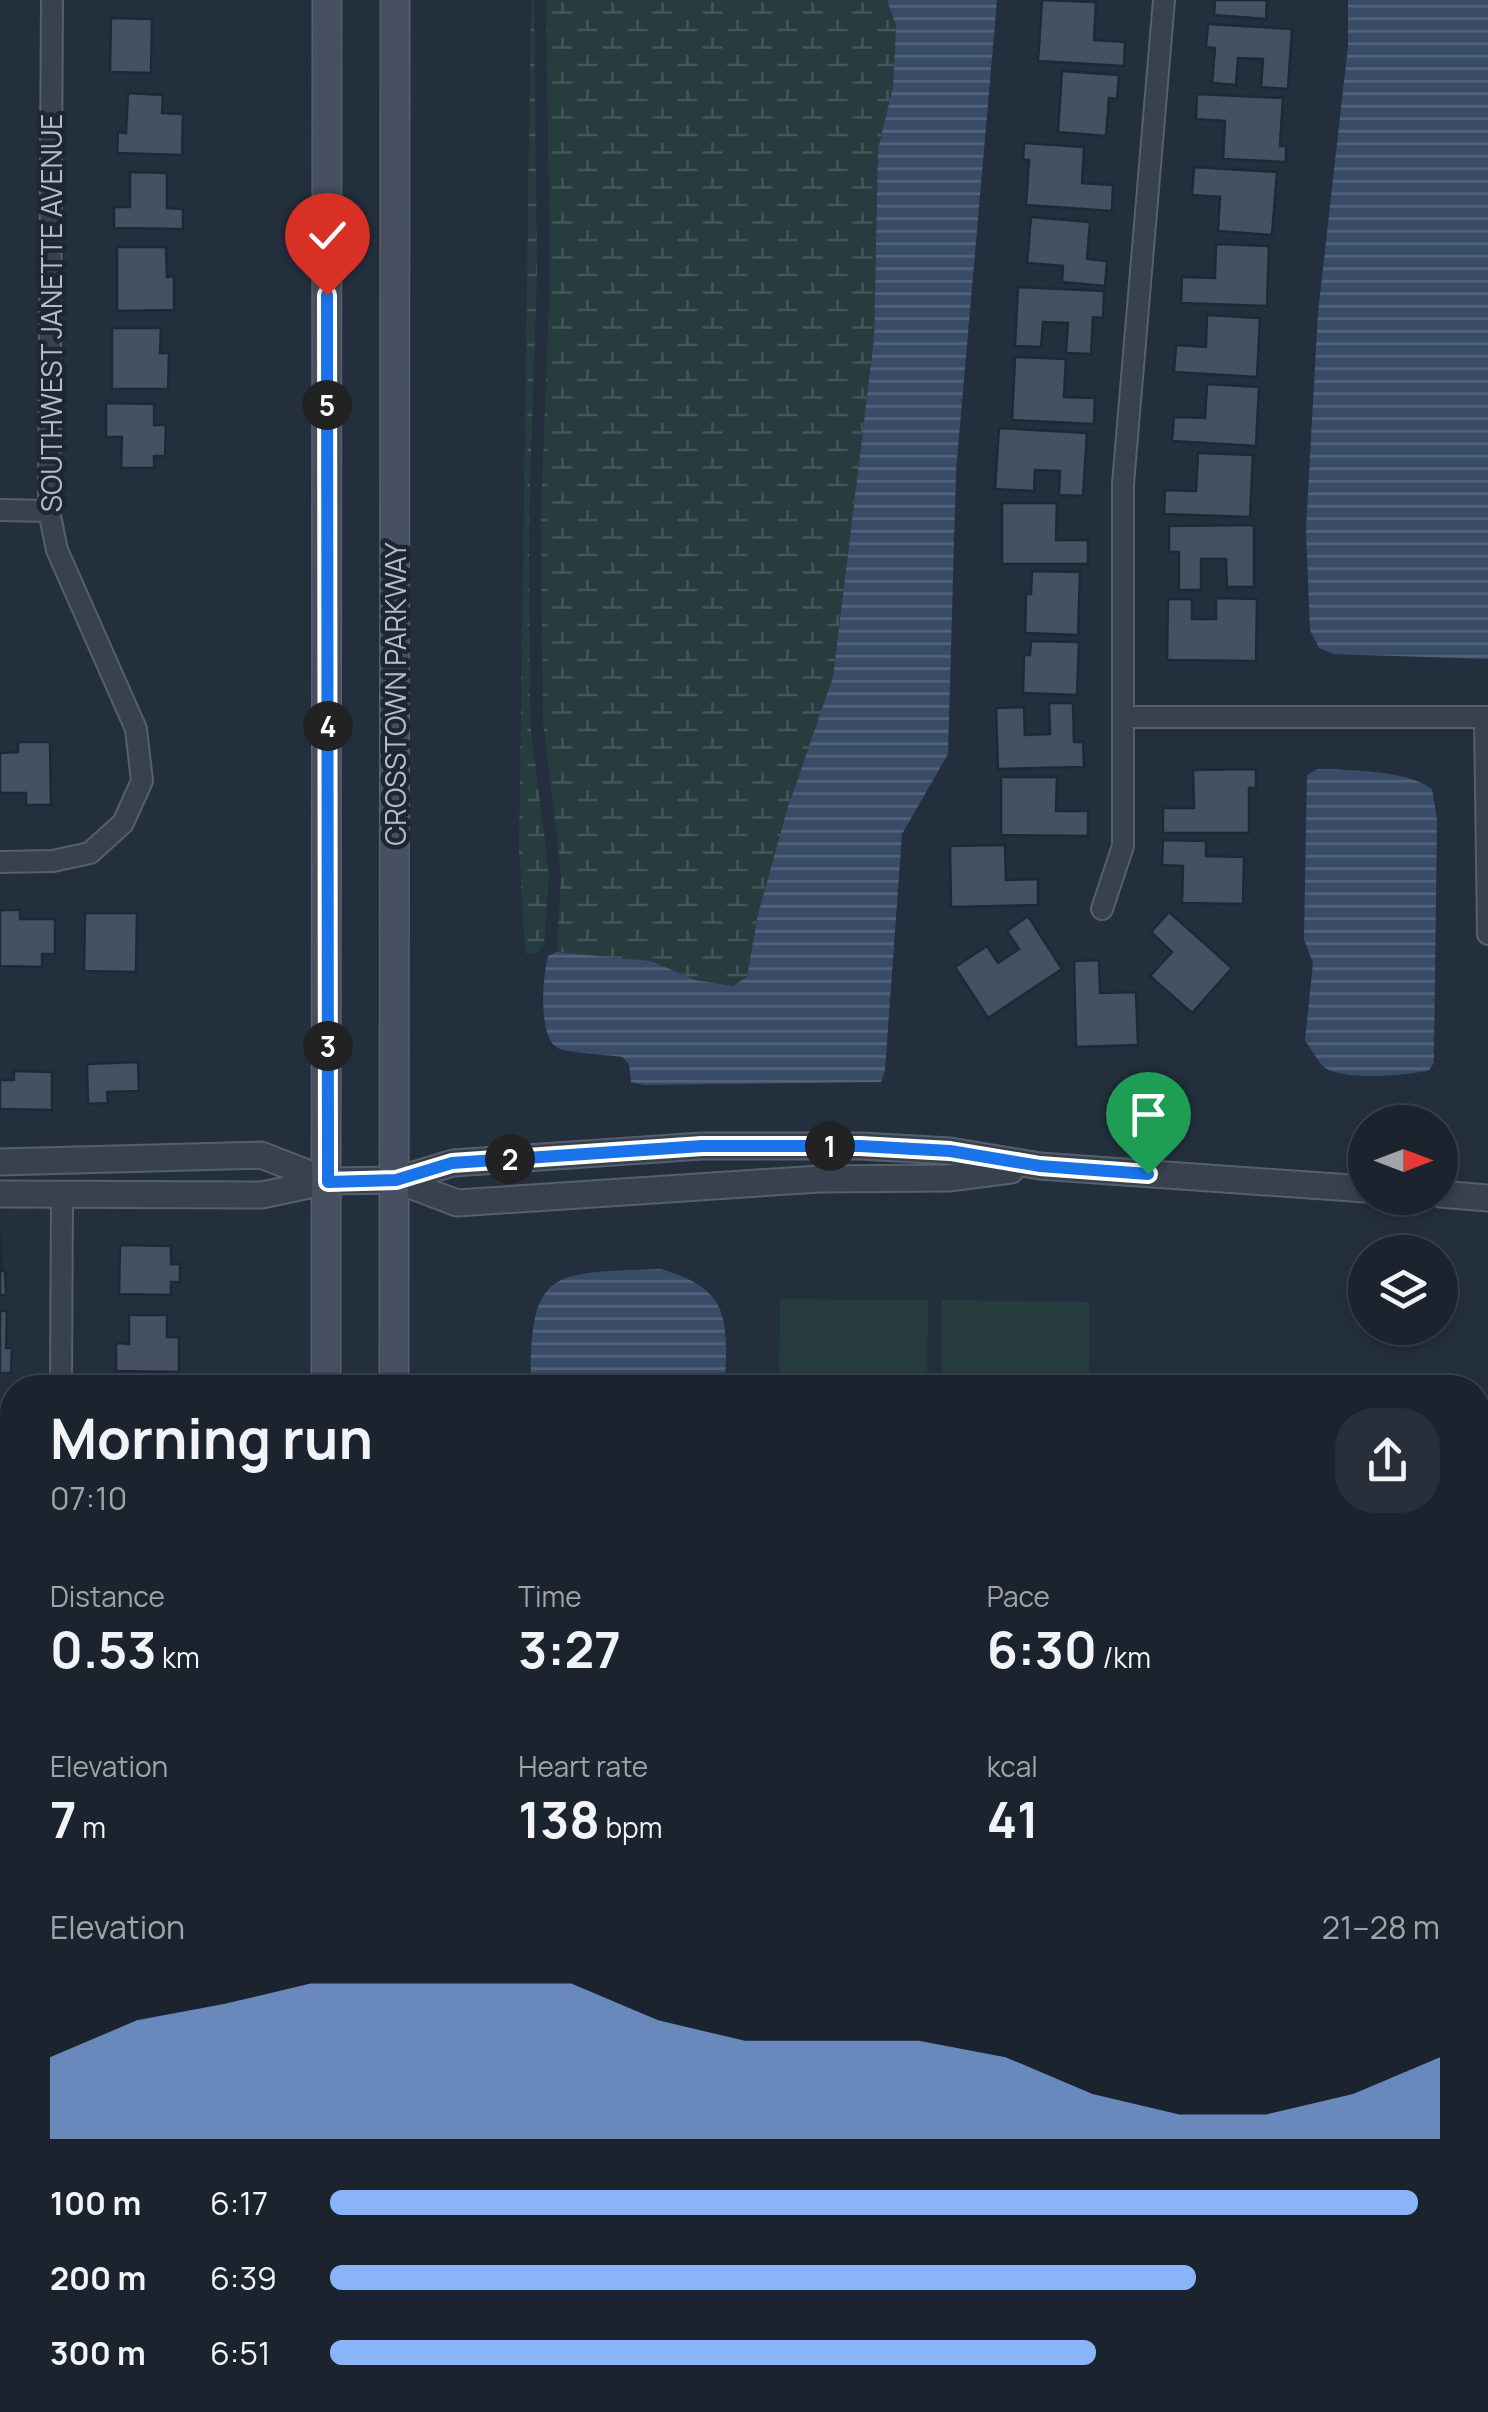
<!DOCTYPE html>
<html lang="en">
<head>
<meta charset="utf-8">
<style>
	body { margin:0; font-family:Manrope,sans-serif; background:#282f3a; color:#f1f3f6; height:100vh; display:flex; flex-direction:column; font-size:38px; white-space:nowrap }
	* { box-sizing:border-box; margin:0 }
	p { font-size:32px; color:#a0a4aa }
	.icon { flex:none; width:55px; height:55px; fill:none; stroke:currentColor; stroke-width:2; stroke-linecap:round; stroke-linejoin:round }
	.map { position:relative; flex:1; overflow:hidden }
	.details { position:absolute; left:0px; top:1375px; width:1490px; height:1038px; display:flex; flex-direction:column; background:#1b232e; border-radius:40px 40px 0 0; box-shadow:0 5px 15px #0003,0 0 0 2px #39404a }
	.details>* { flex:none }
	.needle { width:65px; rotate:90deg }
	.buttons { position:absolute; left:1348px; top:1105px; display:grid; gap:20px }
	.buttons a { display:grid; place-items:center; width:110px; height:110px; border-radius:50%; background:#1b232e; box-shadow:0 5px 15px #0003,0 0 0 2px #39404a; font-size:50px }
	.pin { position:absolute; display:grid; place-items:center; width:85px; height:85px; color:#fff; margin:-102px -42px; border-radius:50% 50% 50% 0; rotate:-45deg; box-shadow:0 0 10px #0007 }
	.pin .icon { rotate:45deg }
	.km { position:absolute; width:50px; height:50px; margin:-25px; border-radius:50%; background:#222; color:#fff; font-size:28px; line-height:50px; text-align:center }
	.round { display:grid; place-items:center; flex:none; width:105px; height:105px; border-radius:40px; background:#282f3a }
	.summary { display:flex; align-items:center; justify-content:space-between; height:170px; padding:0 50px }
	h1 { font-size:55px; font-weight:700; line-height:75px }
	.stats { display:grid; grid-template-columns:repeat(3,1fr); gap:15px; height:170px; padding:10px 50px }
	.stats div { display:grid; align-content:center }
	.stats b { font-size:50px; font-weight:700 }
	.stats small { font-size:28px; font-weight:400 }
	.stats p { font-size:28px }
	.chart { height:280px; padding:20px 50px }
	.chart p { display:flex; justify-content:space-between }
	.chart svg { width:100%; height:180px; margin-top:10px; fill:#8ab4f8; opacity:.7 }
	ul { padding:0 50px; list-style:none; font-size:32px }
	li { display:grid; grid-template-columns:160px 120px 1fr; align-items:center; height:75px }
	li i { height:25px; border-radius:12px; background:#8ab4f8 }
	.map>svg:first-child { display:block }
	.green { fill:#263c3f }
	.wetland { fill:url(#wetland-marsh) }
	.water { fill:url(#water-rules) }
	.building { fill:#455162; stroke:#1f2835; stroke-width:2.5 }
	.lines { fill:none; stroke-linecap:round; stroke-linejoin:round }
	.minor-casing { stroke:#565f6c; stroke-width:24 }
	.tertiary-casing { stroke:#565f6c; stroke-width:29 }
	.secondary-casing { stroke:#565f6c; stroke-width:31 }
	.minor { stroke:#38414e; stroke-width:20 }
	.tertiary { stroke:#38414e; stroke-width:25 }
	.secondary { stroke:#465061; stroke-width:28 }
	.route-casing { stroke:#fff; stroke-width:20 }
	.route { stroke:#1a73e8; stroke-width:12 }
	.labels { text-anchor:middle; stroke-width:9; stroke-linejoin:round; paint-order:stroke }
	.street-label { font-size:28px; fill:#b4bcc9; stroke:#1d2633 }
</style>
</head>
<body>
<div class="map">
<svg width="1488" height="2412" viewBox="0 0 1488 2412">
	<defs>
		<pattern id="wetland-marsh" width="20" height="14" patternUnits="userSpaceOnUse" patternTransform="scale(2.5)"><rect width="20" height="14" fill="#263c3f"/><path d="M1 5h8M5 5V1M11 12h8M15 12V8" fill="none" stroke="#435659"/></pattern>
		<pattern id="water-rules" width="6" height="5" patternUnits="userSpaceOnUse" patternTransform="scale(2.5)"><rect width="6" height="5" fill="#394c67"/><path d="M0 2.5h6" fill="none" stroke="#53647b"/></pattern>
	</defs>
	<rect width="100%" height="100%" fill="#242f3e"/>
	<g class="green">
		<path d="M780 1299 928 1300 927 1387H779Z"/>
		<path d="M942 1300 1089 1302V1387H941Z"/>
	</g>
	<g class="wetland">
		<path d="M531 0H534L537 276 529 516 530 722 549 873 544 945 536 954 525 953 519 849Z"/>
		<path d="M546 0H887L896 26 893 87 878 149 874 339 833 677 787 810 758 914 747 977 733 986 695 980 651 961 557 952 561 873 543 722 541 516 550 276Z"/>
	</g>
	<g class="water">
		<path d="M887 0H997L956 471 948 754 902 834 885 1070 881 1082 644 1085 631 1082 629 1064 622 1057C609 1055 567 1053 558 1048 537 1038 543 974 548 956L557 952 651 961 695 980 733 986 747 977 758 914 787 810 833 677 874 339 878 149 893 87 896 26Z"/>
		<path d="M1348 0H1488V659L1333 654 1319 648 1310 630 1306 529 1318 313 1348 46Z"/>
		<path d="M1318 769C1349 770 1407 770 1432 789L1437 820 1434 1051V1063L1429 1070C1408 1076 1341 1081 1324 1067 1317 1060 1311 1049 1305 1040L1313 963 1304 939 1307 775Z"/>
		<path d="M661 1269C733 1290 727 1321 725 1387H531C529 1267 551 1273 661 1269Z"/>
		<path d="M1488 1771V2068L1478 2067V1795Z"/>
	</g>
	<g class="building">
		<path d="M1042 0 1096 2 1094 40 1125 42 1124 66 1038 61Z"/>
		<path d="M1215 0H1267L1266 19 1214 15Z"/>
		<path d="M111 18 152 19 151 73 110 72Z"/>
		<path d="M1208 24 1292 29 1288 89 1261 87 1263 59 1238 58 1236 85 1212 83 1215 48 1206 47Z"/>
		<path d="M1062 71 1119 75 1117 99 1109 98 1106 136 1058 132Z"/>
		<path d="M128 93 163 95 162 113 183 114 182 155 117 153 118 132 126 133Z"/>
		<path d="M1197 94 1283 98 1280 146H1286V162L1223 159 1225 121 1196 119Z"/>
		<path d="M1024 143 1084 147 1082 183 1113 185 1112 211 1026 205 1029 160H1023Z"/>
		<path d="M1194 167 1277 172 1272 235 1218 231 1220 197 1192 195Z"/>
		<path d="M130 172 167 173V208L183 209V229L114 228V207H130Z"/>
		<path d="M1031 217 1090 222 1087 259 1107 261 1105 286 1062 282 1063 266 1027 263Z"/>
		<path d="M1216 244 1269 246 1267 306 1181 303 1182 277 1215 278Z"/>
		<path d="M117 247H166L167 277 174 276V310L117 311Z"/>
		<path d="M1018 287 1104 291 1103 318 1093 317 1091 354 1066 353 1068 323 1043 322 1041 347 1015 346Z"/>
		<path d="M1207 315 1260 318 1257 377 1174 372 1176 345 1206 347Z"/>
		<path d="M112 328H161L160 353H169L168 389H112Z"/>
		<path d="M1015 357 1066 359 1064 397 1095 398 1094 424 1012 420Z"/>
		<path d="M1207 384 1259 387 1256 446 1172 441 1174 417 1205 418Z"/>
		<path d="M106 403 154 404V425H166L165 456H154V468H121L122 437H106Z"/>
		<path d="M999 428 1087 433 1083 496 1059 495 1060 471 1035 470 1034 491 995 489Z"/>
		<path d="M1198 453 1253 455 1250 517 1164 514 1165 490 1196 491Z"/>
		<path d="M1002 503H1057L1056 540H1088V564H1002Z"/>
		<path d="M1254 525V587H1227L1226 559H1201V590H1179V552H1169V526Z"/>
		<path d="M1032 571 1080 572 1078 635 1025 633 1026 594H1031Z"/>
		<path d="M1216 598 1257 599 1256 661 1167 660 1168 599H1192V619H1216Z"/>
		<path d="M1031 641 1079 642 1077 695 1023 693 1024 655H1030Z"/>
		<path d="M1049 703H1073L1074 742H1083L1084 767 998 769 996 708 1024 707 1025 735 1050 734Z"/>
		<path d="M18 742H50L51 805H26V793H0V753L18 752Z"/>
		<path d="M1256 769V788H1249V833H1163V808H1194L1193 770Z"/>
		<path d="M1001 777H1057L1056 811H1088V836L1001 835Z"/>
		<path d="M1163 840 1206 841V856L1244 857 1243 904 1182 903 1183 866 1162 865Z"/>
		<path d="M1005 845 1006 880 1038 879V905L951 907 950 846Z"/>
		<path d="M0 910H20V919H55V954H42V967L0 966Z"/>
		<path d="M1169 912 1232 968 1192 1013 1150 976 1172 952 1151 932Z"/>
		<path d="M85 913H137L136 972 84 971Z"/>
		<path d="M1028 916 1062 969 988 1018 955 967 987 946 998 963 1019 949 1007 931Z"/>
		<path d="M1099 960 1100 993 1136 992 1138 1045 1076 1047 1074 961Z"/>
		<path d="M138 1062 139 1091 107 1092 108 1103 88 1104 87 1064Z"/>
		<path d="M14 1071 52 1072V1110L0 1109V1080H14Z"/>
		<path d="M0 1230 2 1271H5L6 1295H0Z"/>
		<path d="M120 1245 171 1246V1264H180V1282H171V1295L119 1294Z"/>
		<path d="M0 1311H7L6 1348H12L11 1373H0Z"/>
		<path d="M129 1315H167V1337H179V1372L116 1371V1343L129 1344Z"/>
		<rect x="0" y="1425" width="9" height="23"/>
		<rect x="0" y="1501" width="8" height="24"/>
		<path d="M0 1551H6L5 1602H0Z"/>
		<rect x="0" y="1703" width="8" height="23"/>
	</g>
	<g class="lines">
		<defs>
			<g id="minor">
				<path d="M0 510 49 511"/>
				<path d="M1124 717H1488"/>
				<path d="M1485 717 1488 934"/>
				<path d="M0 862 53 861 90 853 123 823 142 781 136 729 57 550 49 511 52 0"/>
				<path d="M1102 909 1123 846V484L1164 0"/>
				<path d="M61 1388 62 1194"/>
				<path d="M56 2412V2400"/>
			</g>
			<g id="tertiary">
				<path d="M0 1162 261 1155 328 1181"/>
				<path d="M397 1180 457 1203 819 1179 949 1178 1011 1170"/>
				<path d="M0 1194 262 1195 328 1181 397 1180 453 1163 702 1146H861L950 1151 1040 1166 1365 1189"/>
				<path d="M1440 1194 1488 1198"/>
			</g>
			<g id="secondary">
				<path d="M326 1388 327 0"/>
				<path d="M394 1388 395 0"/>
				<path d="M316 2412V2400"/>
				<path d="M383 2412V2400"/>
			</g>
		</defs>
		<use href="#minor" class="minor-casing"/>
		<use href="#tertiary" class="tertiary-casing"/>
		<use href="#secondary" class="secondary-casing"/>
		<use href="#minor" class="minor"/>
		<use href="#tertiary" class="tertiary"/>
		<use href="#secondary" class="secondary"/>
	</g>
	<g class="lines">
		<defs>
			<path id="route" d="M327 295 328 1182 396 1180 452 1163 702 1146H860L950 1151 1040 1166 1148 1174"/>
		</defs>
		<use href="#route" class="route-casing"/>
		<use href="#route" class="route"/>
	</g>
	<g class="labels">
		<g class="street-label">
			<text transform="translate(52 313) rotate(-90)" y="10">SOUTHWEST JANETTE AVENUE</text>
			<text transform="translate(396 694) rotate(-90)" y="10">CROSSTOWN PARKWAY</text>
		</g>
	</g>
</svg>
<div class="buttons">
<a><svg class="needle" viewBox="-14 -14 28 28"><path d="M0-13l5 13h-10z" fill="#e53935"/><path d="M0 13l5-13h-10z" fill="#a0a4aa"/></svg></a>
<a><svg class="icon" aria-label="layers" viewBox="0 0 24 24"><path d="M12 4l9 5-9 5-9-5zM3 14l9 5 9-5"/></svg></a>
</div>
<div class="pin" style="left:1148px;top:1174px;background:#1e9e55"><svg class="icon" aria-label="arrive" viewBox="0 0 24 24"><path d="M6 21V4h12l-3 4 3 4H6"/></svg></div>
<div class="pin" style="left:327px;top:295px;background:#d93025"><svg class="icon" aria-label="check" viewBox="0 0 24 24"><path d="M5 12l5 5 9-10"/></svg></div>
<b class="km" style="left:830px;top:1146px">1</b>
<b class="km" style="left:510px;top:1159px">2</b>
<b class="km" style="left:328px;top:1046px">3</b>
<b class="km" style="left:328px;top:726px">4</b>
<b class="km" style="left:327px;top:405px">5</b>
<section class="details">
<div class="summary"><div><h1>Morning run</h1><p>07:10</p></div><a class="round"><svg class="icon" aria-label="share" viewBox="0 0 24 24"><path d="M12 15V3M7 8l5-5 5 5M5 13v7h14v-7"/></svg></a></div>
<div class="stats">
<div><p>Distance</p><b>0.53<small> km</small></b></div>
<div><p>Time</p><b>3:27</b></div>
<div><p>Pace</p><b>6:30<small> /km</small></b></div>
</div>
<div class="stats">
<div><p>Elevation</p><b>7<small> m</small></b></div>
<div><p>Heart rate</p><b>138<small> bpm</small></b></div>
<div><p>kcal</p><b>41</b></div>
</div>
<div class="chart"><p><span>Elevation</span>21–28 m</p>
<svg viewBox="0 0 160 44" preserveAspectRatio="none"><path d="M0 44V24L10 15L20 11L30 6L40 6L50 6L60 6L70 15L80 20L90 20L100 20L110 24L120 33L130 38L140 38L150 33L160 24V44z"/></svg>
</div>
<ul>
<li><b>100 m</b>6:17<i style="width:98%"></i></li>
<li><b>200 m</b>6:39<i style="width:78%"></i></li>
<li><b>300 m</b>6:51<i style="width:69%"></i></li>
</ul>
</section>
</div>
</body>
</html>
